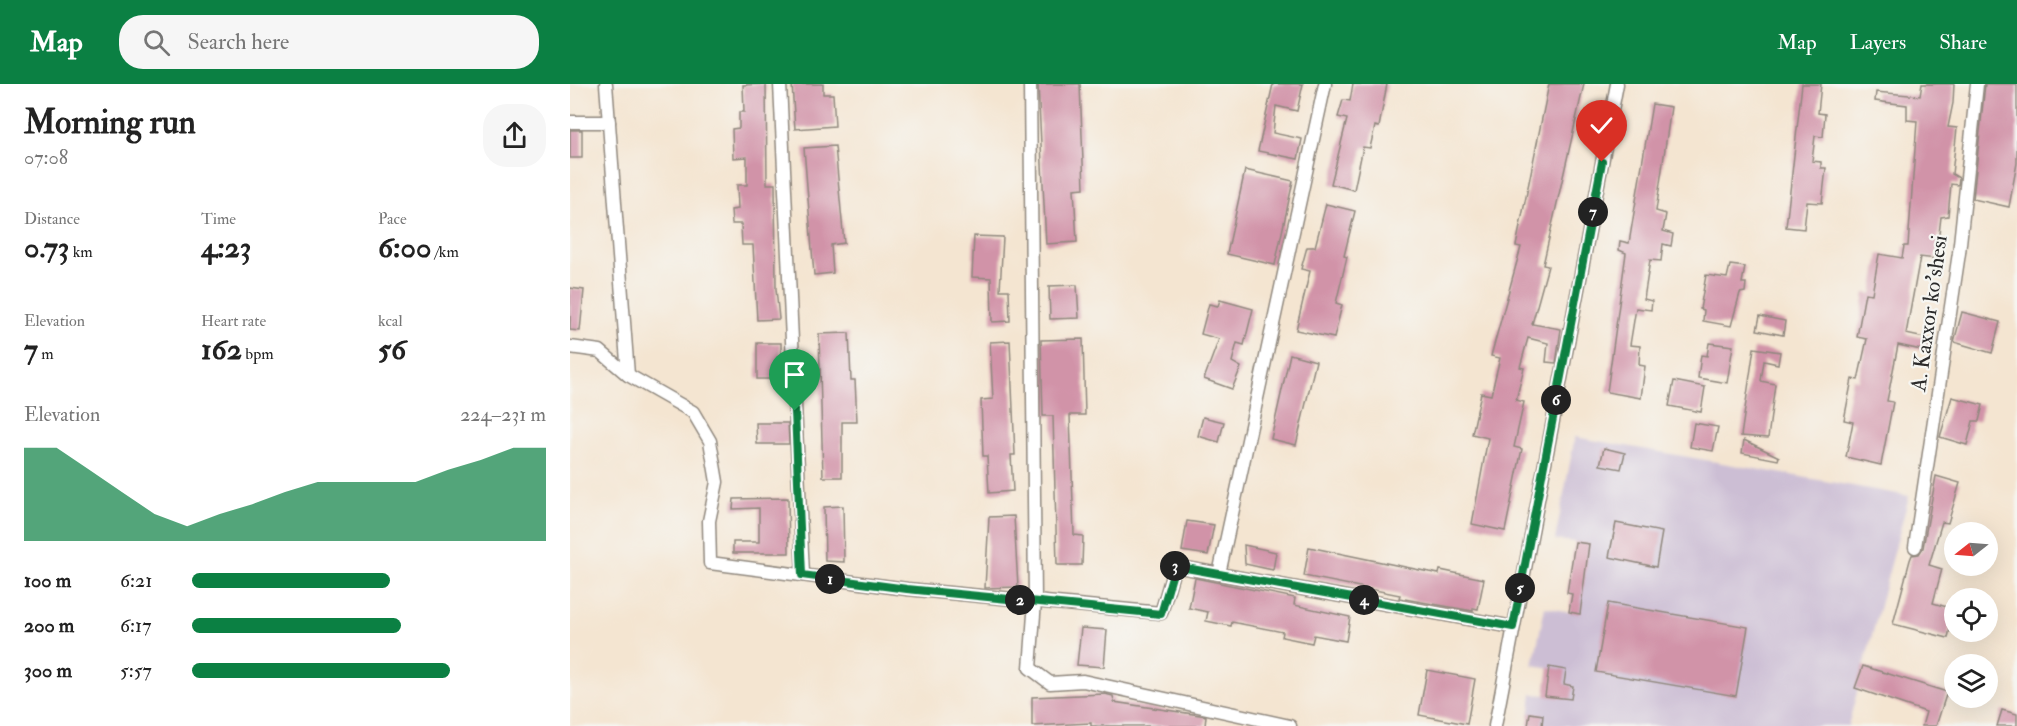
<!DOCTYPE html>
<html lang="en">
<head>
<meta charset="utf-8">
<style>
	body { margin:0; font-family:"IM FELL Double Pica",serif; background:#f6f6f6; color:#222; height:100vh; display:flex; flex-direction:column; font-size:22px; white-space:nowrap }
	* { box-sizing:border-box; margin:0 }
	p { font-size:20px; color:#767676 }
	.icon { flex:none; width:33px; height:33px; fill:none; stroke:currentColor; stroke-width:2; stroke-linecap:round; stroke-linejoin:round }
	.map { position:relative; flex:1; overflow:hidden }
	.panel { display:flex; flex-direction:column; background:#fff; width:570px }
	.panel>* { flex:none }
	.needle { width:39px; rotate:253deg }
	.controls { position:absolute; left:1374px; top:438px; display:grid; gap:12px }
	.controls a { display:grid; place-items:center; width:54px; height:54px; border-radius:50%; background:#fff; box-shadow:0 6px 24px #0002; font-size:30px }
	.pin { position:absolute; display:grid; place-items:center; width:51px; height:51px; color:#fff; margin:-62px -26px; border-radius:50% 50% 50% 0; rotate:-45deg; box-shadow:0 0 6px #0007 }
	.pin .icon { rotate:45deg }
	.km { position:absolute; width:30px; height:30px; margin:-15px; border-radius:50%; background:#222; color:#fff; font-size:16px; line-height:30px; text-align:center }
	.round { display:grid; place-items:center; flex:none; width:63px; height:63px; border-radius:24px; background:#f6f6f6 }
	.headline { display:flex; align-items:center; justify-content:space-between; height:102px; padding:0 24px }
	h1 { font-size:33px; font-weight:800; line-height:45px }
	.figures { display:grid; grid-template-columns:repeat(3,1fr); gap:9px; height:102px; padding:6px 24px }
	.figures div { display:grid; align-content:center }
	.figures b { font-size:30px; font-weight:800 }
	.figures small { font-size:16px; font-weight:400 }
	.figures p { font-size:16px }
	.chart { height:168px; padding:12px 24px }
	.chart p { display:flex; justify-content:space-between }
	.chart svg { width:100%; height:108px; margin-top:6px; fill:#0b8043; opacity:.7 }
	ul { padding:0 24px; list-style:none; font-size:20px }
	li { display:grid; grid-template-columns:96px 72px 1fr; align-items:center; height:45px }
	li i { height:15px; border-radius:8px; background:#0b8043 }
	header { display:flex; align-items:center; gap:36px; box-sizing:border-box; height:84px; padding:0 30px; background:#0b8043; color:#fff }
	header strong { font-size:28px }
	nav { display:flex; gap:33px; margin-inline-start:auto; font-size:21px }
	.search { width:420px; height:54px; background:#f6f6f6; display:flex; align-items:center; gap:15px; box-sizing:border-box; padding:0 21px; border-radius:24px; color:#767676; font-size:22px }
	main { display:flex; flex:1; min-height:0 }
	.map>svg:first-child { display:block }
	.industrial { fill:#ccbed4 }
	.building { fill:#d193a8 }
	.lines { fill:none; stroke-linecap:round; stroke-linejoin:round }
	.minor-casing { stroke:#90887e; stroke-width:15 }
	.minor { stroke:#fff; stroke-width:12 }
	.route-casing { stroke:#fff; stroke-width:12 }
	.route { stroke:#0b8043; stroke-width:8 }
	.labels { text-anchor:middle; stroke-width:4.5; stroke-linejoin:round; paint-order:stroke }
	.street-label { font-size:22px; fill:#2b2b2b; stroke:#f6f6f2 }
</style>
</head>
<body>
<header>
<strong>Map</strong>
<div class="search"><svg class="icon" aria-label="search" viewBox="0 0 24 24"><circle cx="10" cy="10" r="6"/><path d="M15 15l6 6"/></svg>Search here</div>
<nav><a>Map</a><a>Layers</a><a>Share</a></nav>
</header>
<main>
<section class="panel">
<div class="headline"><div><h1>Morning run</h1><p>07:08</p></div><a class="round"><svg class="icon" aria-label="share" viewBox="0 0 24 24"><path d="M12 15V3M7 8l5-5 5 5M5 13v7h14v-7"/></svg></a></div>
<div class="figures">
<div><p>Distance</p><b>0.73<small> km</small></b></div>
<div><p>Time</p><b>4:23</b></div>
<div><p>Pace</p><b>6:00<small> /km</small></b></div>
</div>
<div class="figures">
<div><p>Elevation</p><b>7<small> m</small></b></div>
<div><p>Heart rate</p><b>162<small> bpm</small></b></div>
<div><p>kcal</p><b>56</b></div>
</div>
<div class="chart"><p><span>Elevation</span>224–231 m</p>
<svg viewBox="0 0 160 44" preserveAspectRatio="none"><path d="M0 44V6L10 6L20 15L30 24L40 33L50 38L60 33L70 29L80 24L90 20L100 20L110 20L120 20L130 15L140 11L150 6L160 6V44z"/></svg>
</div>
<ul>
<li><b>100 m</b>6:21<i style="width:56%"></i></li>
<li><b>200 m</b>6:17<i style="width:59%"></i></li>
<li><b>300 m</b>5:57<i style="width:73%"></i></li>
</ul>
</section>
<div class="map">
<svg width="1447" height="642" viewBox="0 0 1447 642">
	<rect width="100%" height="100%" fill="#f6f6f2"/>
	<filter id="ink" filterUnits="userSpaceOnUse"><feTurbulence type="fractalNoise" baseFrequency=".0167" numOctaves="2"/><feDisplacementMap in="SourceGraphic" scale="12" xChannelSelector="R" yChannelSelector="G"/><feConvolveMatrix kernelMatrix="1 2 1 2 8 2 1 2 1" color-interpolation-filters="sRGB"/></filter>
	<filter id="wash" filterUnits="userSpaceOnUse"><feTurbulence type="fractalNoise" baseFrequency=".008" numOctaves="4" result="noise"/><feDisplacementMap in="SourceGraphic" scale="24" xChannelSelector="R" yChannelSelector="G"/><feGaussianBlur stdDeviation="1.35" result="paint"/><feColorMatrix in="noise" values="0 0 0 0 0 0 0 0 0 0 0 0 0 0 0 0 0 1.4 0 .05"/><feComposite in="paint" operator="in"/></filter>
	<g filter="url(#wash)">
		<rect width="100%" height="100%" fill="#f4e5d1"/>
		<path class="industrial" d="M1005 353 1339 412 1278 642H958L962 610 975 611 979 584 963 581 975 523 999 528 1002 511 997 509 1005 458 985 456Z"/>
		<g id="blocks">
			<g class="building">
				<path d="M196 0 197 100H205L206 205 209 235 187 236 183 161H172L171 140H162L161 126 168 125 167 101H177V73L163 74 162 45 169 44V28H174L173 1Z"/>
				<path d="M222 0H253V10H263L265 42 225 45Z"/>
				<path d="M468 0H510L514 104 504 105 507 158 476 160Z"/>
				<path d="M703 0H733L727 27 706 22 703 49 732 55 728 75 688 67Z"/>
				<path d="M783 0H817L809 43 805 42 800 64 793 63 784 106 761 100 777 35 768 33 773 16 780 17Z"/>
				<path d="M979 0H1014L973 181 978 182 962 240 991 245 986 279 976 278 978 259 958 254 950 283 954 284 946 316 954 318 944 363 952 365 935 447 902 440 918 354 902 350 911 309 921 311 930 274 921 272 951 163 946 162Z"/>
				<path d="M1232 0H1251L1248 29 1255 30 1253 53 1245 52 1242 77 1251 78V84H1256L1252 119 1237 118 1234 145 1216 143Z"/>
				<path d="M1352 0H1384L1383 19 1378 43 1387 44 1382 90 1389 94 1388 101 1381 100 1378 132 1371 133 1366 175 1350 173 1336 250 1359 255 1356 267 1328 261 1317 317 1323 318 1311 381 1276 373 1283 338 1274 336 1282 295 1288 296 1297 255 1287 253 1295 209 1302 210 1309 170 1332 174 1334 162H1338L1347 37 1337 36V21L1305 17 1306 8 1350 12Z"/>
				<path d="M1415 0H1447V79L1439 123 1403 115Z"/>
				<path d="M1082 20 1101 23 1086 127 1096 130 1093 147 1103 150 1101 162 1093 160 1091 177 1080 176 1074 215 1082 217 1081 226 1066 224 1060 261 1070 262 1069 281 1075 282 1071 314 1037 308 1056 169 1049 166 1050 157 1059 159Z"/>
				<rect x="0" y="46" width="12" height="28"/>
				<path d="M265 62 274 159 261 161 263 189 244 191 234 64Z"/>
				<path d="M675 86 723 97 705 181 657 170Z"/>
				<path d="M756 120 785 127 774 172 777 173 766 219 772 221 764 254 726 246 740 187 731 185 737 163H745Z"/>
				<path d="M404 152 433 153 430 206H439L440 237 422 238 421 194 402 193Z"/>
				<path d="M1160 181 1175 183 1172 199H1176L1175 208 1170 209 1161 242 1133 237 1134 226 1130 225 1136 191 1157 194Z"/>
				<path d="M507 201 509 234 480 235 479 202Z"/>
				<path d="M0 204 14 206 10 247 0 246Z"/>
				<path d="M650 216 683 225 674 261 667 259 662 278 671 283 662 305 634 295 649 255 631 250 639 220 648 222Z"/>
				<path d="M1392 228 1430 238 1422 269 1384 258Z"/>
				<path d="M1190 232 1215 237 1213 251 1187 246Z"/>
				<path d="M279 249 281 296H285L287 338H272V393H253L249 250Z"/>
				<path d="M513 255 515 331H500L504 451 513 452 512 481H487L483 332H473L471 256Z"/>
				<path d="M440 257 445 371H441L443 407 419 409 417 372H413L411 316 423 315 420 258Z"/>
				<rect x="187" y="259" width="24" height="36"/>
				<path d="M1139 259 1163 262 1157 299 1128 294 1131 271 1137 272Z"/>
				<path d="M1184 264 1210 268 1208 280 1194 277 1191 297 1205 300 1198 354 1171 352Z"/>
				<path d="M720 270 746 277 726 361 701 355Z"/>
				<path d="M1104 297 1135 303 1131 328 1099 322Z"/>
				<path d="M1382 313 1413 321 1409 337H1403L1397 361 1370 353Z"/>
				<path d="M633 333 654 338 649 358 628 352Z"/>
				<path d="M186 339H218L219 360H187Z"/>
				<path d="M1124 339 1148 343 1143 367 1120 363Z"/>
				<path d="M1174 356 1209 373 1208 376 1172 369Z"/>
				<path d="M1034 364 1055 369 1051 385 1030 381Z"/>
				<path d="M1366 392 1390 399 1378 439 1372 438 1359 481 1372 485 1363 519 1384 525 1378 554 1323 540 1340 476 1342 471 1349 470 1353 464Z"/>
				<path d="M218 414 219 469H163V458H189V424L163 425 164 415Z"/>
				<path d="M273 422 274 478 255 477 254 423Z"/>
				<path d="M444 432 448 503 415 504 419 433Z"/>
				<path d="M617 437 644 441 638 471 612 467Z"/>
				<path d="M1046 439 1092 448 1086 483 1039 473Z"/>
				<path d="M1005 458 1019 460 1010 530 999 528 1002 510 997 509Z"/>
				<path d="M674 461 706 468 703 486 675 480Z"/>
				<path d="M739 463 869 490 870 486 914 495 908 525 903 524V527L829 514 830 511 734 492Z"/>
				<path d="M625 494 725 514 724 521 780 533 776 557 744 551 742 559 712 553 713 548 662 538 661 542 636 537 638 528 619 524Z"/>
				<path d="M1038 519 1178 543 1166 612 1026 588Z"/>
				<path d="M511 544 537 546 534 583 507 581Z"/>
				<path d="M1293 582 1377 608 1366 642H1352L1356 628 1285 604Z"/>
				<path d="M979 583 996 586 994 600 1003 602 1001 615 975 612Z"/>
				<path d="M857 586 905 595 897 640 849 631Z"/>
				<path d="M535 610 543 612 544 618 636 632 635 642H521V639L462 642V613Z"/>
				<path d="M1432 626 1447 630V642H1427Z"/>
				<path d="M960 629 973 631 972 642H958Z"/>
			</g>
		</g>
	</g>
	<g filter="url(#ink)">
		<use href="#blocks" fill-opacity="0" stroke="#90887e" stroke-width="1.5"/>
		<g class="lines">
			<defs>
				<g id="minor">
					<path d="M36 0 58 291"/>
					<path d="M210 0 233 491"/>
					<path d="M460 0 465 517 460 584 480 599 513 597 720 642"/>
					<path d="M0 38H39"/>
					<path d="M0 263 30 267 58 291 123 328 140 357 147 398 139 437 140 479 337 505 591 529 605 482 943 543"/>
					<path d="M1345 463 1389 169 1407 0"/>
					<path d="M649 490 755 0"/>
					<path d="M925 642 1047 0"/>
				</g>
			</defs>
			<use href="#minor" class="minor-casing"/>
			<use href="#minor" class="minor"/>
		</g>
	</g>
	<g class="lines" filter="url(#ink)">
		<defs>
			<path id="route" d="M225 327 232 491 337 505 591 530 605 482 943 543 1032 78"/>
		</defs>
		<use href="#route" class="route-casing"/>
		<use href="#route" class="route"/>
	</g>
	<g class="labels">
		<g class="street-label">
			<text transform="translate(1358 229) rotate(-82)" y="8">A. Kaxxor ko'shesi</text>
		</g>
	</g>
</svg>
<div class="controls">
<a><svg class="needle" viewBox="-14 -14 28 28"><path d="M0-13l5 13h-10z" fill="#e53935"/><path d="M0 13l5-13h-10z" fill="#767676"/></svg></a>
<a><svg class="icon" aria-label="locate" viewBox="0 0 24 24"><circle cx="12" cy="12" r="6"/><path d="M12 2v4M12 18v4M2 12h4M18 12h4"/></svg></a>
<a><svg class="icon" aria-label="layers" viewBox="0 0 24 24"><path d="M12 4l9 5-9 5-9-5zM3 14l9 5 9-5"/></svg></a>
</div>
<div class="pin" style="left:225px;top:327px;background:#1e9e55"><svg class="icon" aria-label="arrive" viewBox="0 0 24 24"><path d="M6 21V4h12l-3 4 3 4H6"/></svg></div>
<div class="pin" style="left:1032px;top:78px;background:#d93025"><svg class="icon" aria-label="check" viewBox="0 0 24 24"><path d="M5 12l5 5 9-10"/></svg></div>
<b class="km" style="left:260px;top:495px">1</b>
<b class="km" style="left:450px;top:516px">2</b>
<b class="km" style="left:605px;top:482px">3</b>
<b class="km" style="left:794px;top:516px">4</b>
<b class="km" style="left:950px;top:504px">5</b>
<b class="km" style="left:986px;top:316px">6</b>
<b class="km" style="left:1023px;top:128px">7</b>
</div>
</main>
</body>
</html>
